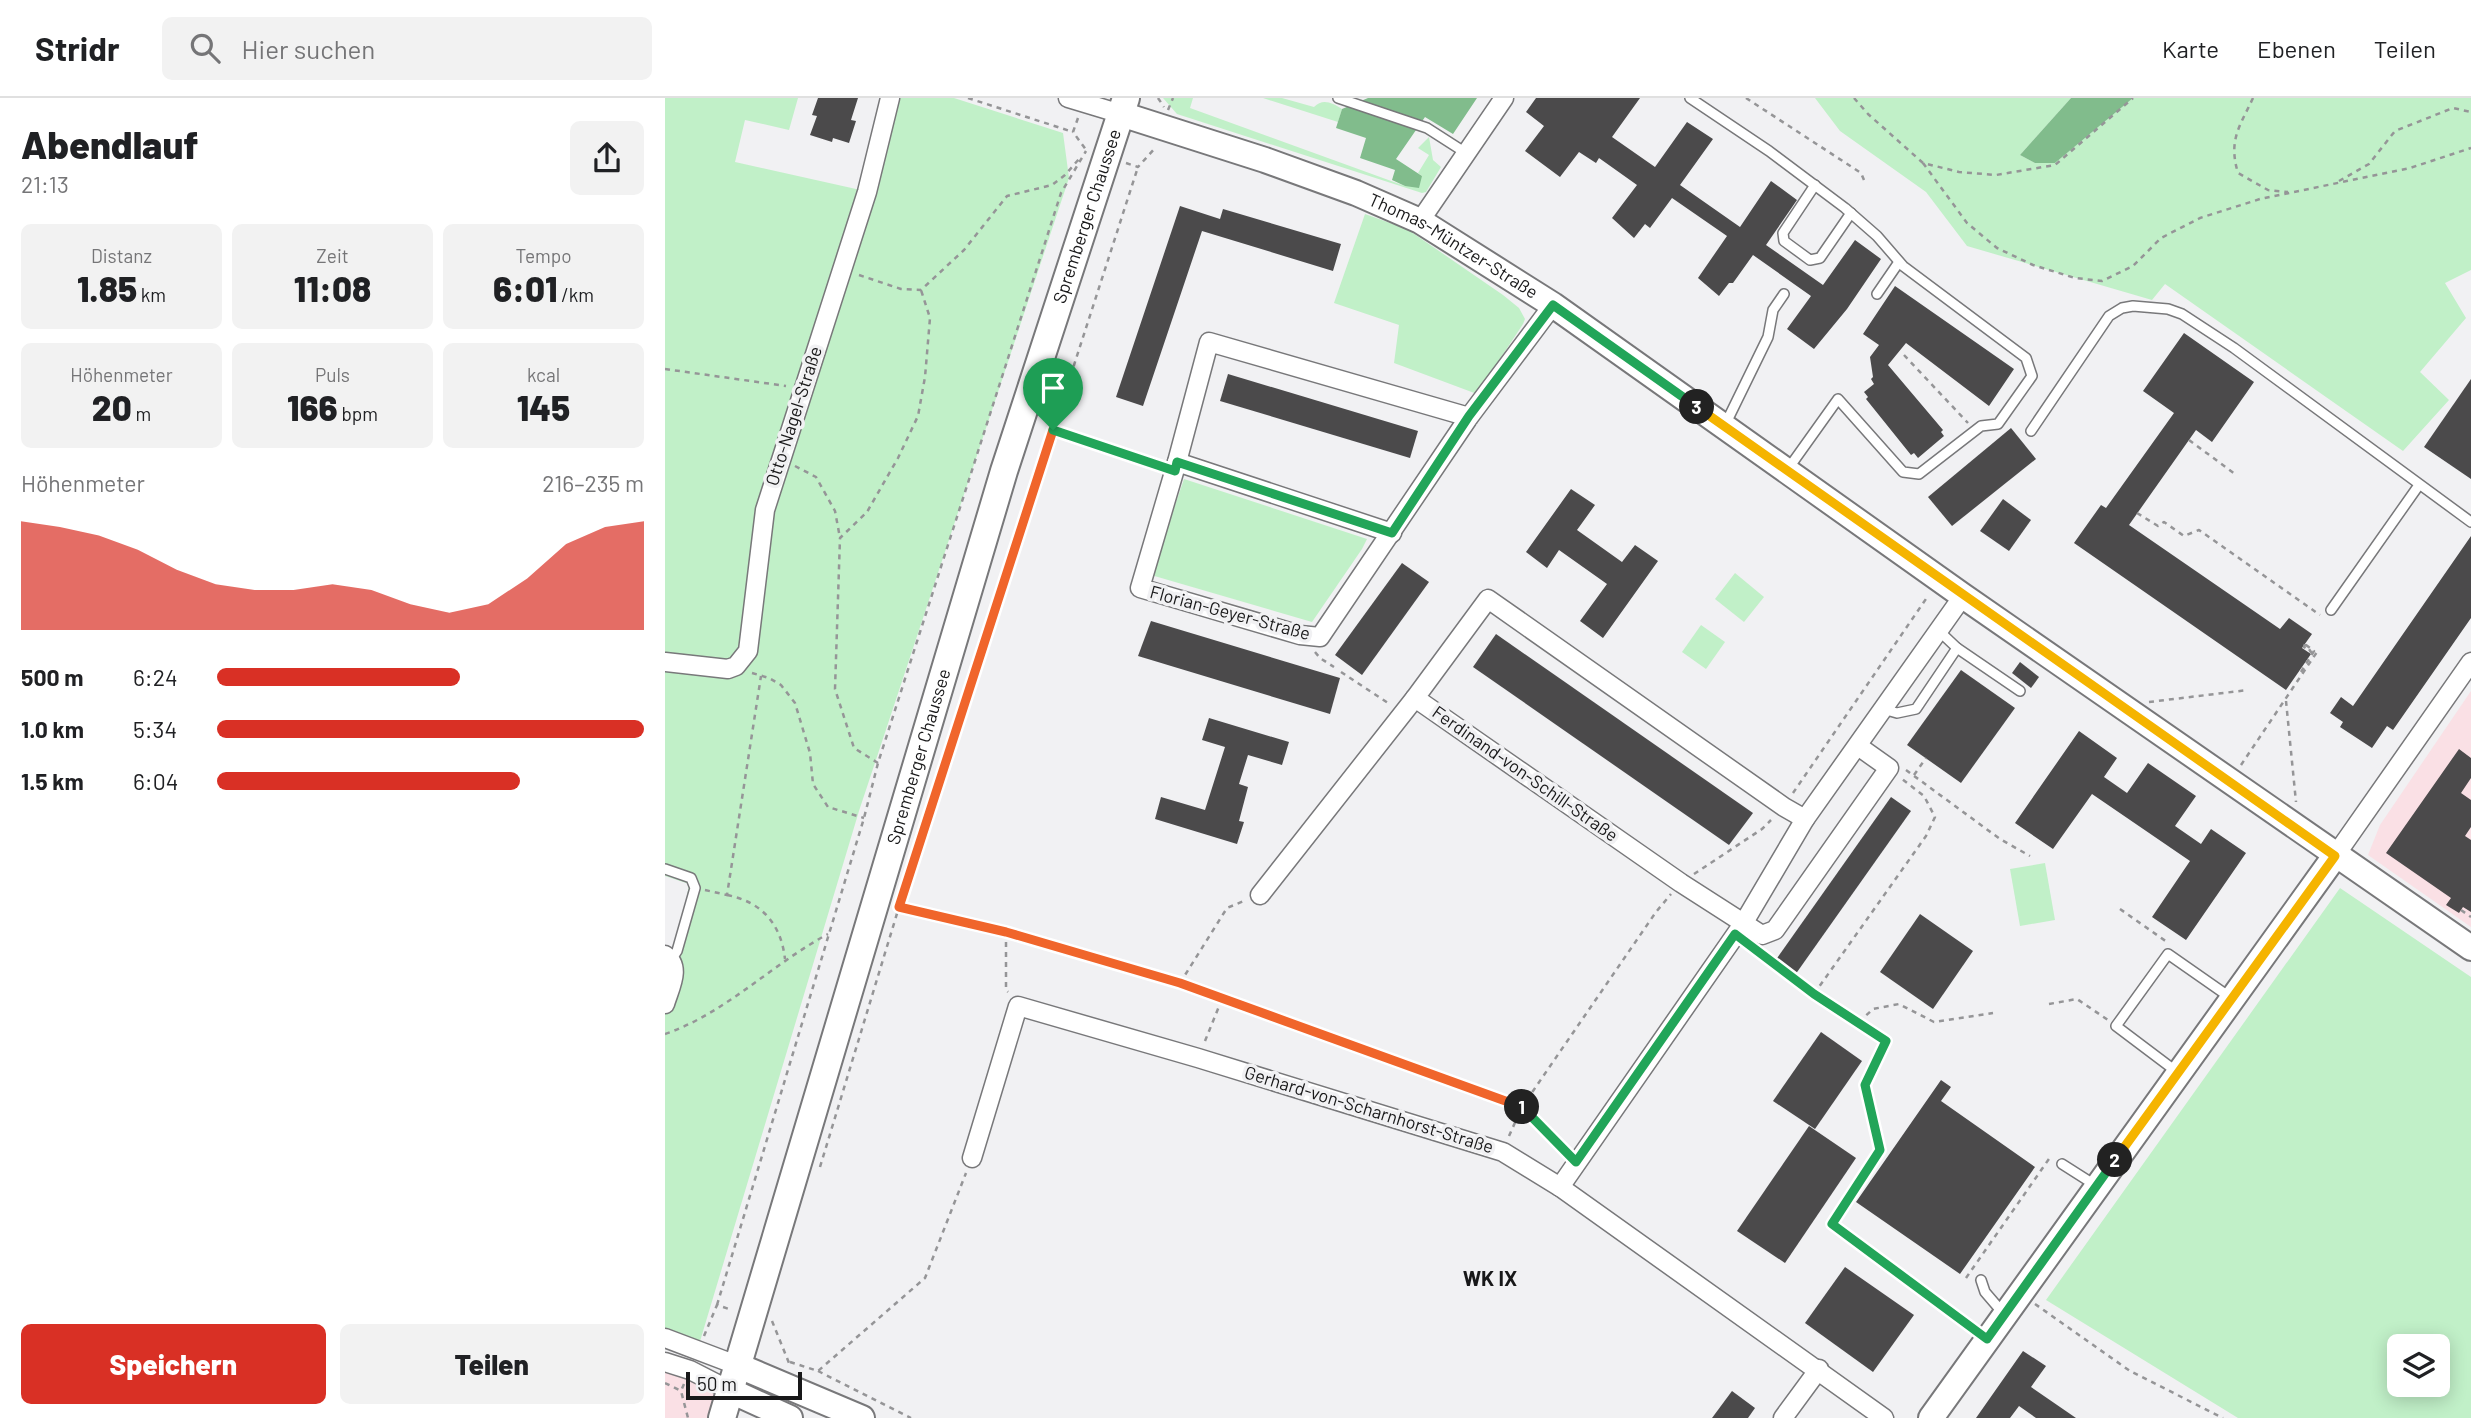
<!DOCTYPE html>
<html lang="de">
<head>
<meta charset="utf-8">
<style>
	body { margin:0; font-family:Barlow,sans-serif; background:#f2f2f2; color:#202124; height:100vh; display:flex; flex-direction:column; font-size:26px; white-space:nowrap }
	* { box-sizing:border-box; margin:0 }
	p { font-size:23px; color:#757577 }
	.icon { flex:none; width:38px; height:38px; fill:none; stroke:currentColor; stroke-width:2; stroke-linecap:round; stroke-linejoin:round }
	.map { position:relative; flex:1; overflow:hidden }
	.panel { display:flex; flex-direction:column; background:#fff; width:665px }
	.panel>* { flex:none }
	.tools { position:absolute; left:1722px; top:1236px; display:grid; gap:14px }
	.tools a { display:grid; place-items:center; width:63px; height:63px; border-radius:10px; background:#fff; box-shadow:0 4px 18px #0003; font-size:35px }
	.scale { position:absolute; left:21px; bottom:18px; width:116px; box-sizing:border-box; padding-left:7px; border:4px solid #181819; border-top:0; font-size:19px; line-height:24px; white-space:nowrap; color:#181819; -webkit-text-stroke:5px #f1f1f3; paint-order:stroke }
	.pin { position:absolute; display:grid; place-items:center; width:60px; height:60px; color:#fff; margin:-72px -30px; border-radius:50% 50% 50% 0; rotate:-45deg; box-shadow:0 0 7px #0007 }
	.pin .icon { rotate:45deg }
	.km { position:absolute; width:35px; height:35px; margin:-18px; border-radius:50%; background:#222; color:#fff; font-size:19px; line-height:35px; text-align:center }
	.round { display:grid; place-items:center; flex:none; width:74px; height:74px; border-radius:10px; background:#f2f2f2 }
	.summary { display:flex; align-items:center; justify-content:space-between; height:119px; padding:0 21px }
	h1 { font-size:38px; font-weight:800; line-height:52px }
	.figures { display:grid; grid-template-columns:repeat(3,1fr); gap:10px; height:119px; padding:7px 21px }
	.figures div { display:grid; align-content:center; border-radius:10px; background:#f2f2f2; text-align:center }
	.figures b { font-size:35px; font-weight:800 }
	.figures small { font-size:19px; font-weight:400 }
	.figures p { font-size:19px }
	.chart { height:196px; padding:14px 21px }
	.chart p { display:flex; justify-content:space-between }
	.chart svg { width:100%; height:126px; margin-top:7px; fill:#d93025; opacity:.7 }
	.action { display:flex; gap:14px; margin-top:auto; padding:14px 21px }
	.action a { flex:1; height:80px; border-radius:10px; background:#d93025; color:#fff; font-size:28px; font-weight:800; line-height:80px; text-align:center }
	.action a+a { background:#f2f2f2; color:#202124 }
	ul { padding:0 21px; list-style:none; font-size:23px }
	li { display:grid; grid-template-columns:112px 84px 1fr; align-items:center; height:52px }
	li i { height:18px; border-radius:9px; background:#d93025 }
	header { display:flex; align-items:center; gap:42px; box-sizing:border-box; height:98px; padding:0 35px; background:#fff; border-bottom:2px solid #e0e0e0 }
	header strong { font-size:33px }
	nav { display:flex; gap:38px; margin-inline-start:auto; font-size:24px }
	.search { width:490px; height:63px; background:#f2f2f2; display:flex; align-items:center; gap:18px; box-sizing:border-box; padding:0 24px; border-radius:10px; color:#757577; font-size:26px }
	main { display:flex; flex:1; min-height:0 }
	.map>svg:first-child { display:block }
	.commercial { fill:#fae0e5 }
	.green { fill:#c1f0c8; fill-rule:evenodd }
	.forest { fill:#81bc8c }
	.building { fill:#4b4a4b }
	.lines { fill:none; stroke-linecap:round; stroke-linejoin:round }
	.lane-casing { stroke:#78787a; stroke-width:12 }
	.street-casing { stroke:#78787a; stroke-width:21 }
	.secondary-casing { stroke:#78787a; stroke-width:28 }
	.primary-casing { stroke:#78787a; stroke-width:30 }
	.path { stroke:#959597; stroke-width:2.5; stroke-dasharray:5 5; stroke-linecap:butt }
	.lane { stroke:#fff; stroke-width:9 }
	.street { stroke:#fff; stroke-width:18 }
	.secondary { stroke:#fff; stroke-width:24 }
	.primary { stroke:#fff; stroke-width:26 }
	.split-1-casing { stroke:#fff; stroke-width:14 }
	.split-2-casing { stroke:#fff; stroke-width:14 }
	.split-3-casing { stroke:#fff; stroke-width:14 }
	.split-4-casing { stroke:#fff; stroke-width:14 }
	.split-1 { stroke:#f0652b; stroke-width:9 }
	.split-2 { stroke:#22a559; stroke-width:9 }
	.split-3 { stroke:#f5b400; stroke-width:9 }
	.split-4 { stroke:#22a559; stroke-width:9 }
	.labels { text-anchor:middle; stroke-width:7; stroke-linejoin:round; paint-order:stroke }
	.street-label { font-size:18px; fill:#181819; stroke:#f1f1f3 }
	.quarter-label { font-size:21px; font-weight:bold; fill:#181819; stroke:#f1f1f3 }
</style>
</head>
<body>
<header>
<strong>Stridr</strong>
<div class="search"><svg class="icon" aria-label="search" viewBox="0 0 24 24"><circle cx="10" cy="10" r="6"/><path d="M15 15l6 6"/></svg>Hier suchen</div>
<nav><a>Karte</a><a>Ebenen</a><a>Teilen</a></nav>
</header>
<main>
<section class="panel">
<div class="summary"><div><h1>Abendlauf</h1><p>21:13</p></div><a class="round"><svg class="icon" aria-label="share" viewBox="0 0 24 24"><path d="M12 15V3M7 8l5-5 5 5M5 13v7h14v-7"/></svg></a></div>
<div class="figures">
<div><p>Distanz</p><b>1.85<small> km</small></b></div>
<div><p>Zeit</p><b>11:08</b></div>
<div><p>Tempo</p><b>6:01<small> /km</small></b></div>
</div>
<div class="figures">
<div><p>Höhenmeter</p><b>20<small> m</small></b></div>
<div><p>Puls</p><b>166<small> bpm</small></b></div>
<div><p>kcal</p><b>145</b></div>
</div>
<div class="chart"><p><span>Höhenmeter</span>216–235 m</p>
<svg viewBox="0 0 160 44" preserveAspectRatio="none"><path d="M0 44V6L10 8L20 11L30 16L40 23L50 28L60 30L70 30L80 28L90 30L100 35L110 38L120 35L130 26L140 14L150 8L160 6V44z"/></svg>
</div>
<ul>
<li><b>500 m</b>6:24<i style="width:57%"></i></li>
<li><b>1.0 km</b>5:34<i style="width:100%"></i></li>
<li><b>1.5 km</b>6:04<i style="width:71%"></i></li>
</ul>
<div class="action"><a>Speichern</a><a>Teilen</a></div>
</section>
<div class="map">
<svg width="1806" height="1320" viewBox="0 0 1806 1320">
	<rect width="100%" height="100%" fill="#f1f1f3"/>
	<g class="commercial">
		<path d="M1806 593V829L1703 757 1715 727Z"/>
		<path d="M0 1265 66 1288 56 1320H0Z"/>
	</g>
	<g class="green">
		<path d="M0 0H133L124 32 80 22 70 64 200 93 98 412 83 550 102 412 203 95 227 0H289L398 35 404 80 194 713 33 1250 0 1239V906L10 872 24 786 0 778V565L63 572 71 569 80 559 71 568 63 571 0 563Z"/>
		<path d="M498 0H528L525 10 740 88 757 78 753 75 764 57 753 50 764 39 768 62 776 69 761 94 757 95 512 16Z"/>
		<path d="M598 0H617L649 9C658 0 667 5 677 11L673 24Z"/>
		<path d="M1150 0H1406L1355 57 1370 65H1390L1468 0H1806V172L1780 185 1801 220 1755 274 1784 302 1738 353 1500 186 1487 202 1302 148 1261 94 1175 33Z"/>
		<path d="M700 116 742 131 838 197 854 210 860 221 858 226 812 296 729 265 734 227 669 205Z"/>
		<path d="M519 381 702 441 697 451 647 524 486 477Z"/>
		<path d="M1070 475 1099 499 1079 524 1050 501Z"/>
		<path d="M1036 527 1060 544 1041 571 1017 554Z"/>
		<path d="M1380 765 1390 822 1355 828 1345 771Z"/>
		<path d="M1675 790 1806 879V1320H1573L1381 1202ZM1734 1248H1773V1286H1734Z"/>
	</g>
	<g class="forest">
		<path d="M703 0H812L788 36 760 19 731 61 757 78 754 90 740 88 727 82 730 72 695 60 701 40 671 30 677 11Z"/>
		<path d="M1406 0H1468L1390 65H1370L1355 57Z"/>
	</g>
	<g class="building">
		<path d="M153 0H193L186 22 191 23 184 45 168 40 167 44 145 37 152 18 147 17Z"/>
		<path d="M871 0H975L947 39 990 69 1022 24 1048 41 1015 87 1075 129 1106 83 1132 102 1101 147 1158 187 1190 142 1216 161 1182 211 1149 251 1122 231 1146 198 1088 157 1068 185H1064L1054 198 1033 180 1062 138 1007 100 985 130 980 126 969 140 947 120 972 87 934 60 931 65 914 54 895 79 860 53 879 28 861 14Z"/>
		<path d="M515 108 555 121 558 111 676 146 668 173 537 133 478 308 451 299Z"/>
		<path d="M1230 188 1349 271 1324 308 1241 245 1223 267 1278 332 1276 334 1279 338 1253 360 1249 355 1246 357 1201 301 1203 299 1199 294 1209 286 1206 281 1208 279 1205 259 1214 247 1198 236Z"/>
		<path d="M1519 235 1589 284 1547 344 1531 332 1464 427 1615 531 1624 520 1647 536 1637 550 1646 556 1621 592 1409 445 1436 407 1441 410 1509 315 1478 293Z"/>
		<path d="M563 276 753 333 745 360 555 303Z"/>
		<path d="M1806 281V381L1759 349Z"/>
		<path d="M1346 330 1371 361 1287 428 1263 399Z"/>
		<path d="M906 391 930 407 912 432 957 464 970 447 993 463 938 540 915 523 942 486 894 452 882 470 861 454Z"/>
		<path d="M1338 401 1366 422 1344 453 1315 433Z"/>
		<path d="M1806 438V520L1728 632 1722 628 1707 650 1675 629 1678 624 1665 615 1676 599 1688 608Z"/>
		<path d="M737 465 764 484 697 577 670 557Z"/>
		<path d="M486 523 675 580 665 616 473 558Z"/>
		<path d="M831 536 1088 715 1064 747 808 569Z"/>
		<path d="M1355 564 1374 579 1366 590 1347 575Z"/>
		<path d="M1296 572 1350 610 1296 685 1242 647Z"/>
		<path d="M544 620 624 644 617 667 583 657 574 686 583 689 574 723 579 724 572 746 490 721 496 699 540 712 560 649 537 642Z"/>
		<path d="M1414 633 1452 660 1439 679 1462 695 1483 665 1531 698 1510 728 1536 746 1546 731 1581 755 1521 842 1487 819 1525 763 1427 696 1388 751 1350 725Z"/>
		<path d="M1794 651 1806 660V680L1796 695 1806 702V729L1800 738 1806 742V814L1798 809 1794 815 1781 807 1786 800 1721 755Z"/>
		<path d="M1226 699 1246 713 1130 877 1110 863Z"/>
		<path d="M1255 816 1308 853 1268 911 1215 874Z"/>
		<path d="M1156 934 1197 963 1150 1031 1108 1003Z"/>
		<path d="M1276 982 1286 989 1276 1003 1370 1069 1295 1176 1191 1104Z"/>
		<path d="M1144 1028 1191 1060 1120 1165 1072 1133Z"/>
		<path d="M1180 1169 1249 1217 1208 1274 1140 1225Z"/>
		<path d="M1358 1253 1381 1268 1366 1289 1411 1320H1371L1354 1308 1345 1320H1311Z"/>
		<path d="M1067 1293 1090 1310 1083 1320H1047Z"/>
	</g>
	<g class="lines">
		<defs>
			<g id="lane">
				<path d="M673 0 762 30 801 55"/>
				<path d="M1025 0 1104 53 1180 110 1212 138 1238 168 1361 260 1367 278 1333 326 1316 328 1254 376 1238 374 1173 301 1123 371"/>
				<path d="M1150 87 1118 135 1119 143 1145 162 1155 160 1186 115"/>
				<path d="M1212 196 1234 164"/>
				<path d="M1060 327 1103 239 1108 212 1119 196"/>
				<path d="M1366 333 1444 218 1457 210 1468 208 1503 211 1517 216 1569 250 1806 424"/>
				<path d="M1666 512 1754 387"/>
				<path d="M1273 532 1292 550 1355 593"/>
				<path d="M1218 611 1232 615 1251 611 1292 550"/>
				<path d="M0 771 26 780 30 790 12 853 6 862"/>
				<path d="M1512 974 1451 928 1503 856 1566 900"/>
				<path d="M1397 1066 1430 1087"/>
				<path d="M1316 1182 1320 1194 1338 1215"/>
			</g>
			<g id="street">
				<path d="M403 0 456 16"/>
				<path d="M755 123 839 0"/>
				<path d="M804 319 544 244 512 364 475 490 635 537 655 539 804 319 888 207"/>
				<path d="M512 364 727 435"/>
				<path d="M0 564 63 571 71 568 83 553 100 412 202 94 225 0"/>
				<path d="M1140 721 1119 709 823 501 750 600 1016 785 1097 837 1110 832 1224 670 1193 648"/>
				<path d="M1670 758 1806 564"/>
				<path d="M595 797 750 600"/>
				<path d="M0 857C17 869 5 889 0 906"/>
				<path d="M307 1060 353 908 533 960 838 1054 895 1089 1219 1320"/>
				<path d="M895 1089 1078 826 1140 721 1298 498"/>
				<path d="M0 1240 74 1268"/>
				<path d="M0 1264 25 1272 66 1293"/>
				<path d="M1118 1320 1154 1271"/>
			</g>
			<g id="secondary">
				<path id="s1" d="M456 16 600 62 691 95 755 123 888 207 1298 498 1806 850"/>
				<path d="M74 1268 197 1320"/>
				<path d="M66 1293 125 1320"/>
				<path d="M1266 1320 1670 758"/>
			</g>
			<g id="primary">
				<path id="s2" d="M57 1320 339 373 461 0"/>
			</g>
		</defs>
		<use href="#lane" class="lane-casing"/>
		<use href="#street" class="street-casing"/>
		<use href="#secondary" class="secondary-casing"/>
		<use href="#primary" class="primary-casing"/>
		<g class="path">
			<path d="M303 0 408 34"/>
			<path d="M493 0 499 9"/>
			<path d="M1081 0 1196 75 1199 82"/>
			<path d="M1189 0 1203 16 1258 65 1294 74 1331 77 1390 67 1468 0"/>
			<path d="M1588 0C1575 28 1563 42 1573 75L1603 92 1623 94"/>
			<path d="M503 12 508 0"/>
			<path d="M413 20 408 34 422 53"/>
			<path d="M461 65 473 69 491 49"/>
			<path d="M1258 65 1302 125 1332 150 1368 167 1410 180 1437 183 1468 168 1496 140 1535 120 1595 101 1745 70 1806 50"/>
			<path d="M1674 83 1704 66 1730 33 1788 10 1806 14"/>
			<path d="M194 177 236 191 256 192 299 152 342 98 387 87 400 77 414 61"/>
			<path d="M1239 257 1303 325"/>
			<path d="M0 271 121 288"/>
			<path d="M388 332 494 367"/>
			<path d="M1524 342 1570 376"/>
			<path d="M130 368 151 379 170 413 175 440"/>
			<path d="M1472 415 1493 428 1499 424 1519 438 1534 432 1655 517"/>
			<path d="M650 554 655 560 669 569"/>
			<path d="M676 574 726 607"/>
			<path d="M1636 574 1649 553 1641 547 1646 554 1639 549 1641 543"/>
			<path d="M87 575 104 580 116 587 130 605 145 655 148 686 163 709 199 720"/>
			<path d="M1621 603 1631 704"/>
			<path d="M1484 604 1583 592"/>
			<path d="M213 665 189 650 170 591 175 440 202 414 233 360 253 318 260 279 265 220 256 192"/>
			<path d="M1576 667 1654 551"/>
			<path d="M1241 672 1335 741 1365 758"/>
			<path d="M1249 677 1261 660"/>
			<path d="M1128 695 1263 498"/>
			<path d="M1029 776 1097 731 1106 722"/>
			<path d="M40 792 62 797 96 578"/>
			<path d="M62 797C97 804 116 826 120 861"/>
			<path d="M234 809 341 834V892L343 894"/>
			<path d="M1455 811 1502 844"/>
			<path d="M1796 812 1806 819"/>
			<path d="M341 834 515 885 857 1009 899 1053"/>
			<path d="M1096 854 1149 896 1221 943 1200 987 1215 1052 1167 1126 1308 1230"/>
			<path d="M515 885 562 810 581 802"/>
			<path d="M1149 896 1261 738 1270 719 1259 698 1237 681"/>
			<path d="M1384 906 1412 901 1443 922"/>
			<path d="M1194 924 1208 911 1234 906 1269 924 1328 915"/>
			<path d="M0 936C61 915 107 866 163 836"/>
			<path d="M540 943 557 901"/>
			<path d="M844 1038 857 1009 991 814 1006 796"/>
			<path d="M155 1069 234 809 473 69"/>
			<path d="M1301 1180 1386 1058"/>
			<path d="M1370 1206 1465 1273 1558 1320"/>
			<path d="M52 1207 199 720 213 665 396 95 421 53"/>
			<path d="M107 1223 124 1265"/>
			<path d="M39 1238 52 1207 67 1212"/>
			<path d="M125 1264 153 1273 260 1180 301 1075"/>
			<path d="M153 1273 246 1320"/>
			<path d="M0 1285 16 1293"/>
			<path d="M19 1286 16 1293 23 1320"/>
		</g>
		<use href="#lane" class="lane"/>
		<use href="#street" class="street"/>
		<use href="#secondary" class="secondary"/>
		<use href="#primary" class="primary"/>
	</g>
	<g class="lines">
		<defs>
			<path id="split-1" d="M388 332 234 809 341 834 515 885 857 1009"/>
			<path id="split-2" d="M857 1009 911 1064 1070 836 1149 896 1221 943 1200 987 1215 1052 1167 1126 1322 1241 1450 1062"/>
			<path id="split-3" d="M1032 309 1670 758 1450 1062"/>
			<path id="split-4" d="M388 332 510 373 512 364 727 435 804 318 888 207 1032 309"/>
		</defs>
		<use href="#split-1" class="split-1-casing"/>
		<use href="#split-2" class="split-2-casing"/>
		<use href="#split-3" class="split-3-casing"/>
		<use href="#split-4" class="split-4-casing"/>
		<use href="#split-1" class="split-1"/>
		<use href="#split-2" class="split-2"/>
		<use href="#split-3" class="split-3"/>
		<use href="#split-4" class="split-4"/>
	</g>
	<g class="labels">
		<g class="street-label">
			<text dy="6" stroke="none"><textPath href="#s2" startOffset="1256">Spremberger Chaussee</textPath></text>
			<text dy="6" stroke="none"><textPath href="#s1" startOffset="359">Thomas-Müntzer-Straße</textPath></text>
			<text transform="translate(129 318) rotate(-72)" y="6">Otto-Nagel-Straße</text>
			<text transform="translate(565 515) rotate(15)" y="6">Florian-Geyer-Straße</text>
			<text dy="6" stroke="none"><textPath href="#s2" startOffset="690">Spremberger Chaussee</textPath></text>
			<text transform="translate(860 676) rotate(35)" y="6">Ferdinand-von-Schill-Straße</text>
			<text transform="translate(704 1012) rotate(17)" y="6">Gerhard-von-Scharnhorst-Straße</text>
		</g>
		<g class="quarter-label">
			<text x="825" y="1188">WK IX</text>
		</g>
	</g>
</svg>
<div class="tools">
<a><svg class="icon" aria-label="layers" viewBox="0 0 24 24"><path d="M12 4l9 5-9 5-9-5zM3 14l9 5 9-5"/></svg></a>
</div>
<div class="scale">50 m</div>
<div class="pin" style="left:388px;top:332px;background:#1e9e55"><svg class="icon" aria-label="arrive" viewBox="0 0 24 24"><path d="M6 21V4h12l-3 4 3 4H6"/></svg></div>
<b class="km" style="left:857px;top:1009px">1</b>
<b class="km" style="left:1450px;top:1062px">2</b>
<b class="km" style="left:1032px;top:309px">3</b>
</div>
</main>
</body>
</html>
